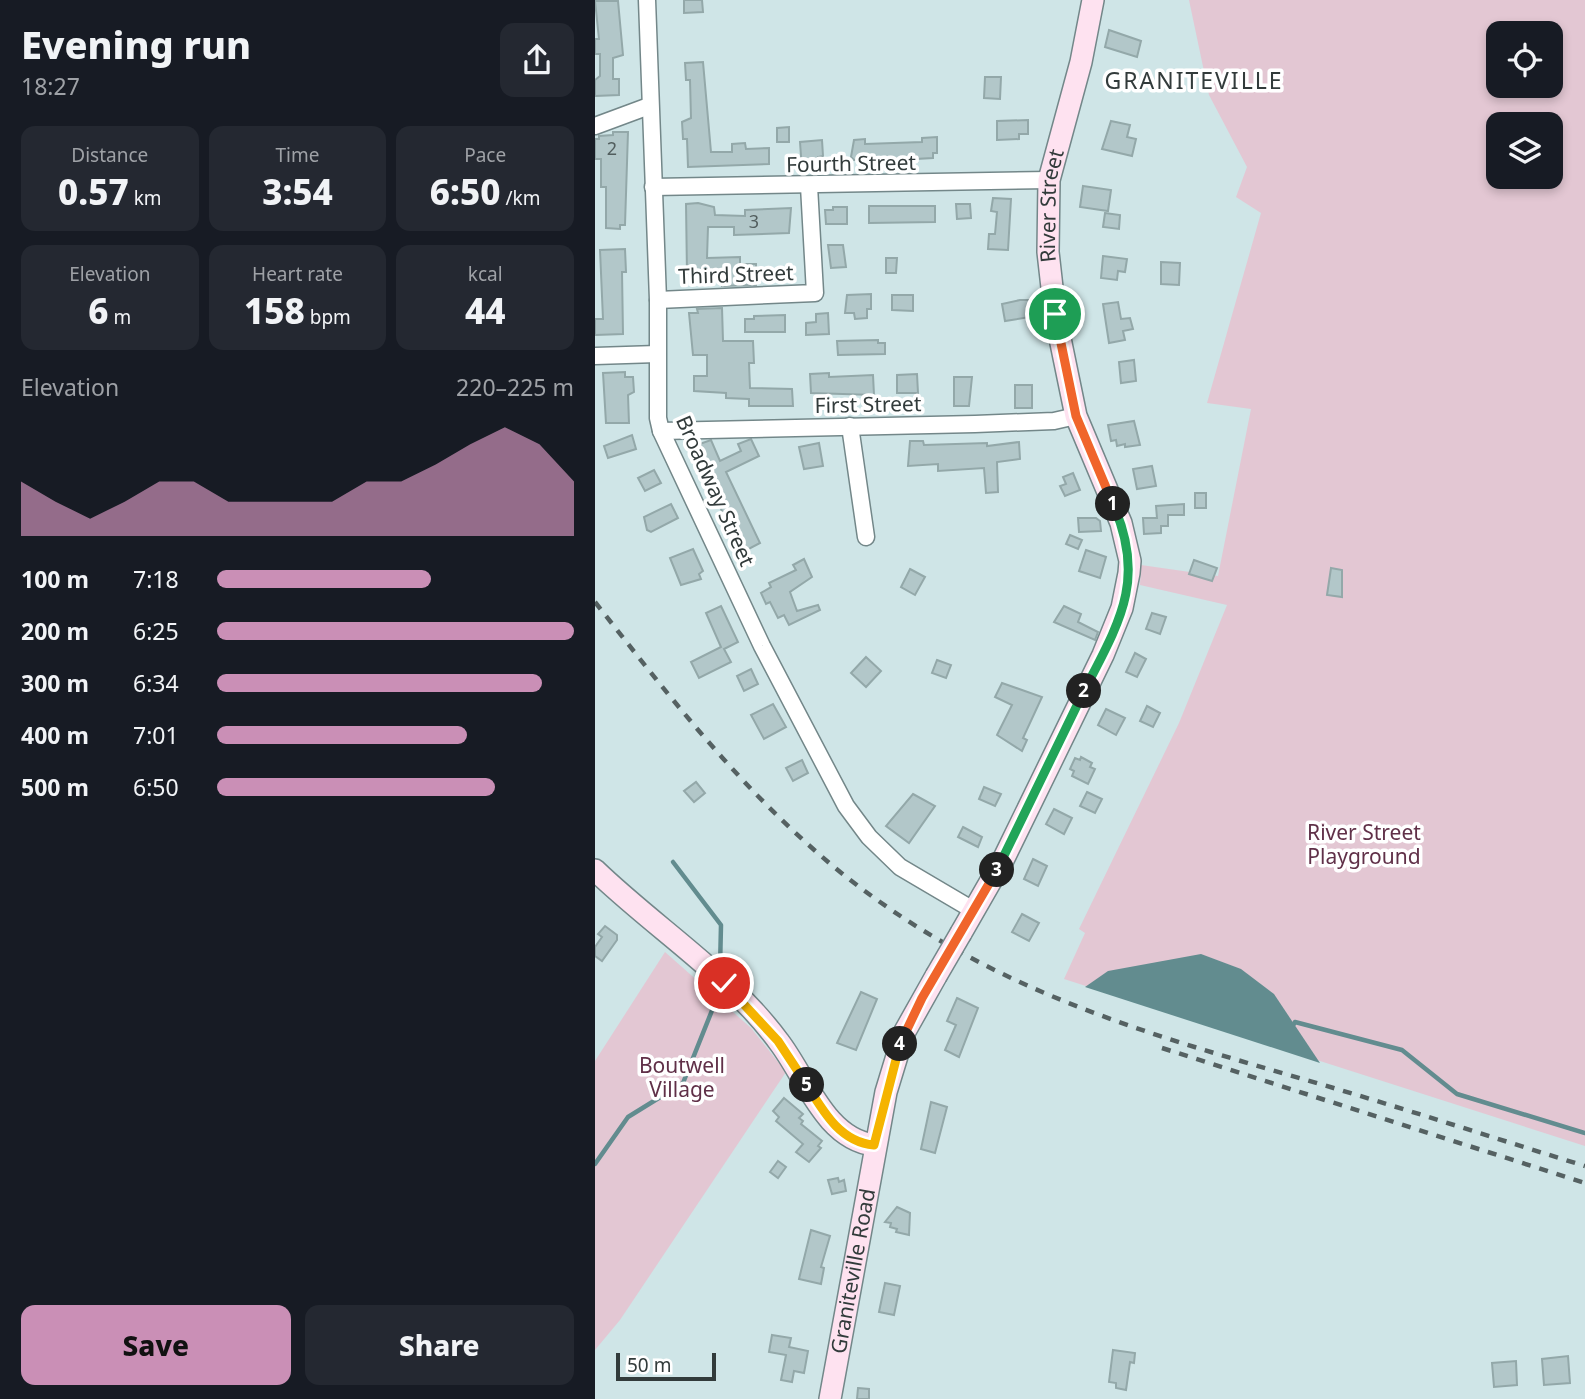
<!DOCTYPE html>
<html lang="en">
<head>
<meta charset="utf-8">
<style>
	body { margin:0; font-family:"Noto Sans",sans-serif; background:#242831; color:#f1f3f6; height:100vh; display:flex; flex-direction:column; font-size:26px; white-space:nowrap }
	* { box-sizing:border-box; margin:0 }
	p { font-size:23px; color:#9ea1a6 }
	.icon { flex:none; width:38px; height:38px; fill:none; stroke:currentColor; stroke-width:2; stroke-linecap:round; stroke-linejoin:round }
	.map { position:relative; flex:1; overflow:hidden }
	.panel { display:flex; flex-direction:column; background:#171b24; width:595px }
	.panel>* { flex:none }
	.tools { position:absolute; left:891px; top:21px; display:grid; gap:14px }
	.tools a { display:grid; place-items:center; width:77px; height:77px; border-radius:14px; background:#171b24; box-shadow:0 4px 10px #0003; font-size:35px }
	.scale { position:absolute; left:21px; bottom:18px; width:100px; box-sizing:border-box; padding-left:7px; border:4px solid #323b3b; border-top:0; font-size:19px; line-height:24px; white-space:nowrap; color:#323b3b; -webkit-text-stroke:5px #fff; paint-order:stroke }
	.pin { position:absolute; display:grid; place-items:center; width:60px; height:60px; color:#fff; margin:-30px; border:4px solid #fff; border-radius:50%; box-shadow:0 2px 7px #0007 }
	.km { position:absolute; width:35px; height:35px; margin:-18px; border-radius:50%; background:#222; color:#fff; font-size:19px; line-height:35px; text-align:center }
	.round { display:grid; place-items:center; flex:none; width:74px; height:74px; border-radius:14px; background:#242831 }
	.head { display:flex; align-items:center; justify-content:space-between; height:119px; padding:0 21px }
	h1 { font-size:38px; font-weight:800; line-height:52px }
	.stats { display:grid; grid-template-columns:repeat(3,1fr); gap:10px; height:119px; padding:7px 21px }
	.stats div { display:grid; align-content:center; border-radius:14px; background:#242831; text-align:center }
	.stats b { font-size:35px; font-weight:800 }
	.stats small { font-size:19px; font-weight:400 }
	.stats p { font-size:19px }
	.chart { height:196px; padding:14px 21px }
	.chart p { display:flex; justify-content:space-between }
	.chart svg { width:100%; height:126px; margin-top:7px; fill:#ca8fb6; opacity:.7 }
	.action { display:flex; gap:14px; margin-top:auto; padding:14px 21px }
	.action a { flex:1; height:80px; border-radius:14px; background:#ca8fb6; color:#111; font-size:28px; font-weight:800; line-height:80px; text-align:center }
	.action a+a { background:#242831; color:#f1f3f6 }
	ul { padding:0 21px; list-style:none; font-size:23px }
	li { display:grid; grid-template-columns:112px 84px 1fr; align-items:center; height:52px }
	li i { height:18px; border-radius:9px; background:#ca8fb6 }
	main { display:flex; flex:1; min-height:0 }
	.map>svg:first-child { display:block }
	.green { fill:#e3c7d3; fill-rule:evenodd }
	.water { fill:#628c8f }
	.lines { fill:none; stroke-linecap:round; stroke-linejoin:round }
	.stream { stroke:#628c8f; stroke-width:4.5 }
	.building { fill:#b2c7c9; stroke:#93a8a9; stroke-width:2 }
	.minor-casing { stroke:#738789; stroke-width:19 }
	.secondary-casing { stroke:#738789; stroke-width:24 }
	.minor { stroke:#fff; stroke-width:16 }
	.secondary { stroke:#fee2f0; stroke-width:21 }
	.rail { stroke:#556162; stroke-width:4.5; stroke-dasharray:9 9; stroke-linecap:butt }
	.secondary-bridge-casing { stroke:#738789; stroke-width:24; stroke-linecap:butt }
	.secondary-bridge { stroke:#fee2f0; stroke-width:21 }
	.split-1-casing { stroke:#fff; stroke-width:14 }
	.split-2-casing { stroke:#fff; stroke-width:14 }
	.split-3-casing { stroke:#fff; stroke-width:14 }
	.split-4-casing { stroke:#fff; stroke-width:14 }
	.split-5-casing { stroke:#fff; stroke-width:14 }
	.split-6-casing { stroke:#fff; stroke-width:14 }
	.split-1 { stroke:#f0652b; stroke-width:9 }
	.split-2 { stroke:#22a559; stroke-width:9 }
	.split-3 { stroke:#22a559; stroke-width:9 }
	.split-4 { stroke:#f0652b; stroke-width:9 }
	.split-5 { stroke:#f5b400; stroke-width:9 }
	.split-6 { stroke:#f5b400; stroke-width:9 }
	.labels { text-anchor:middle; stroke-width:7; stroke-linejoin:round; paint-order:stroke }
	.number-label { font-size:18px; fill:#525e5e }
	.street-label { font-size:21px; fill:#323b3b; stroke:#fff }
	.park-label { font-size:21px; fill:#603048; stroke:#fff }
	.neighbourhood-label { font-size:23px; letter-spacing:2px; fill:#323b3b; stroke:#fff }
</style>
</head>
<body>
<main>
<section class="panel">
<div class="head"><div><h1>Evening run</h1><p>18:27</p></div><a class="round"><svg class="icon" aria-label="share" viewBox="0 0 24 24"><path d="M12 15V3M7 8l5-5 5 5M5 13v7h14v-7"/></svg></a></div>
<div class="stats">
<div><p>Distance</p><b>0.57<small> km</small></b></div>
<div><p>Time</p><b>3:54</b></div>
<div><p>Pace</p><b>6:50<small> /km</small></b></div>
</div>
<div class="stats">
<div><p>Elevation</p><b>6<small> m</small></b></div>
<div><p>Heart rate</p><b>158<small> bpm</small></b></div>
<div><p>kcal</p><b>44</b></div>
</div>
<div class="chart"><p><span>Elevation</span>220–225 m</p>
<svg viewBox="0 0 160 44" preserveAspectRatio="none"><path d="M0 44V25L10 32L20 38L30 32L40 25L50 25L60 32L70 32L80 32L90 32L100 25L110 25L120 19L130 12L140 6L150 12L160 25V44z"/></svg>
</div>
<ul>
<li><b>100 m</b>7:18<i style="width:60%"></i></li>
<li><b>200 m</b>6:25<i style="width:100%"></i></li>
<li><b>300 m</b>6:34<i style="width:91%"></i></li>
<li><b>400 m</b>7:01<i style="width:70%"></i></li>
<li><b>500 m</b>6:50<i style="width:78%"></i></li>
</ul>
<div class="action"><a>Save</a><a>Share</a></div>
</section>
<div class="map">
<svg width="990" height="1399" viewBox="0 0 990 1399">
	<rect width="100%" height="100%" fill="#cfe5e7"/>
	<g class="green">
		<path d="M594 0H990V1146L469 979 490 933 484 929 584 723 632 605 545 585 546 565 623 576 656 409 612 403 666 213 641 197 652 167 614 95ZM903 33H956V86H903ZM903 124H956V177H903Z"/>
		<path d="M70 952 156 1028 191 1072 25 1320 0 1350V1061Z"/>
	</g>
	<path class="water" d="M606 954 646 969 679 994 725 1063 490 987 513 971Z"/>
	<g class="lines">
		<g class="stream">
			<path d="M78 862 126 925 125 968"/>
			<path d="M699 1024 700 1022 807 1050 862 1094 990 1133"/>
			<path d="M0 1164 33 1117 88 1083 124 993"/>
		</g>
	</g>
	<g class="building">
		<path d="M89 0H107L108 12 89 13Z"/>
		<path d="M0 1H23L28 55 18 58V79H24V95L0 96V80L5 76V54H0V39H4Z"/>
		<path d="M514 30 546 41 542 57 510 47Z"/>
		<path d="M108 62 116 152H137V144L150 143 151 149 174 148V164L93 167 92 139H88L87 122 96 118 95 80H91L90 63Z"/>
		<path d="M390 77H406L405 99 389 98Z"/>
		<path d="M433 120V134H424V139L402 140V121Z"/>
		<path d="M516 121 535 125 532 137 541 139 537 156 507 149Z"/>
		<path d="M194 127V142H182V128Z"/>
		<path d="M18 132H33L30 225H25V229L11 228V187H6V159H0V139H4V136L18 135Z"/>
		<path d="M342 137V153H338V158L321 159 322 162H276V160H259L256 157 259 140 270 139V144L327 142V138Z"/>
		<path d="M227 140 228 156 223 157 224 169 207 170 205 142Z"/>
		<path d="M488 186 516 190 513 211 485 207Z"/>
		<path d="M398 198 416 199 413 250 393 249 394 234H400L402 212 396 211Z"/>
		<path d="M103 203 119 207 120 215 150 216V210L196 208 194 233 139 235V227H113L112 258 145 257V264H161V285L127 286 126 276 92 274 91 204Z"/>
		<path d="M361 204H375L376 218 362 219Z"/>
		<path d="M274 206H340V222L274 223Z"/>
		<path d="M238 207H252V224H231L230 210H238Z"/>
		<path d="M510 213 525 215 524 229 508 227Z"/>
		<path d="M233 245H248L251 267 236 268Z"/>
		<path d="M30 249 31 272H27L28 334 0 335V319H8L5 250Z"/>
		<path d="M508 256 532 259 530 272 523 271 522 280 506 278Z"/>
		<path d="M291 258H302L301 273H291Z"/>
		<path d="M566 262 585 263 584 285 566 284Z"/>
		<path d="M276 294V309H272V318L260 319 259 313H250L252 295Z"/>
		<path d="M297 295H318V311L297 310Z"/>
		<path d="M425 300H439L441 316 410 321 407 304Z"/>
		<path d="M523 302 526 319 535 318 538 329 528 331 530 340 514 343 508 304Z"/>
		<path d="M127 308 128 341H158L159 363H154L155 388 197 389 198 406H154V399L131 398V393L99 391V376H112V355H98L94 313H103L102 309Z"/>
		<path d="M233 313 234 334 211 335V323L221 322V314Z"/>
		<path d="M190 315V332H150V319H159V316Z"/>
		<path d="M283 340V343H290V354L243 355 242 341Z"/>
		<path d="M539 360 541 381 526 383 524 362Z"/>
		<path d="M30 372V377H38L39 392 33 395 34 423H11L8 373Z"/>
		<path d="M234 373V377L278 375 279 395 216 393 215 374Z"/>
		<path d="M322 374 323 393H302V375Z"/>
		<path d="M359 377H377L374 406H359Z"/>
		<rect x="420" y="385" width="17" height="23"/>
		<path d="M539 421 545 445 530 447V444L522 446 521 440 516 441 513 425Z"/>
		<path d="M37 435 41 449 13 458 9 446Z"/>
		<path d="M156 439 164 456 131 472 165 543 148 552 146 549 143 551 137 542 141 540 96 447 116 440 125 461 146 451 143 444Z"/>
		<path d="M315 441H328L329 445 392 443V446L424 442 425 459 402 462 403 492 391 493 389 468 343 471V464L313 466Z"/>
		<path d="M224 443 228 466 209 469 204 447Z"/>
		<path d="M557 466 561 486 542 489 538 469Z"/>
		<path d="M59 470 66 483 50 491 43 478Z"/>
		<path d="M478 473 485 490 470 496 465 486 471 484 468 477Z"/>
		<rect x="600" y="493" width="11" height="15"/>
		<path d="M76 504 83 518 56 532 52 530 49 517Z"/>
		<path d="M589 504V515H573V526H566V533L549 534 548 518H562L561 506Z"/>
		<path d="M483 518H501L505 521 506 531 484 532Z"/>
		<path d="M475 535 487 540 483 549 471 544Z"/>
		<path d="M98 549 108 571 104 574 106 579 86 585 75 558Z"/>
		<path d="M491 550 511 557 505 578 484 571Z"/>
		<path d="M209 559 217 577 195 592 202 611 223 605 225 610 194 625 189 615 183 618 175 602 171 604 166 593 176 587 174 583 201 570 198 565Z"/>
		<path d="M599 560 622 568 617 581 594 574Z"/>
		<path d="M736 568 747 570V597L732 595Z"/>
		<path d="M315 569 330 577 320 595 306 587Z"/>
		<path d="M126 606 143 642 129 649 136 662 104 678 96 662 126 647 111 613Z"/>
		<path d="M469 606 486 614 483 622 503 632 500 640 459 622Z"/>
		<path d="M557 613 571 617 565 634 551 629Z"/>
		<path d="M540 653 551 659 542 677 531 672Z"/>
		<path d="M271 657 286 671 271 687 256 673Z"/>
		<path d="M342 660 356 665 351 678 337 673Z"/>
		<path d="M156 669 163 684 149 691 142 676Z"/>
		<path d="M407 683 447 697 428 738 432 740 427 751 402 735 417 705 400 697Z"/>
		<path d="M178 704 191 727 169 739 156 715Z"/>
		<path d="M552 706 565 713 558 727 545 721Z"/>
		<path d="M511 709 530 718 521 735 503 725Z"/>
		<path d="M486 757 497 763 495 767 500 769 493 784 477 776 479 771 475 769 480 758 485 760Z"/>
		<path d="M207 760 213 773 198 781 191 768Z"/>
		<path d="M101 782 110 793 99 802 89 791Z"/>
		<path d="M389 787 406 794 400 806 384 799Z"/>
		<path d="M492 792 507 799 500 813 485 806Z"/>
		<path d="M318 794 340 806 314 843 291 826Z"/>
		<path d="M459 809 477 818 469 834 451 824Z"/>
		<path d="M368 827 387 837 383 847 363 837Z"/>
		<path d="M438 859 452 866 443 886 429 879Z"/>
		<path d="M427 914 444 923 434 941 417 932Z"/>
		<path d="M10 926 22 935V940L7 961 0 956V947L7 937 3 934Z"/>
		<path d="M266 992 282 999 261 1050 242 1043Z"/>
		<path d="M362 998 383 1008 364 1057 350 1050 361 1025 352 1021Z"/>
		<path d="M189 1098 208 1114 204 1118 208 1121 206 1124 227 1141 223 1146 226 1148 214 1162 201 1152 208 1144 181 1121 184 1117 178 1111Z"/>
		<path d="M336 1102 352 1107 340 1153 326 1149Z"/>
		<path d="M183 1161 191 1167 183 1178 175 1172Z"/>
		<path d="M243 1178 244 1182 249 1180 251 1191 237 1194 233 1180Z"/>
		<path d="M302 1207 315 1213 314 1235 301 1232 302 1229 295 1227 296 1223 290 1222Z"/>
		<path d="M216 1230 235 1236 226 1267 229 1268 226 1284 204 1279Z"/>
		<path d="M290 1283 305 1286 299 1315 284 1312Z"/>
		<path d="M177 1335 196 1338 194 1347 213 1351 209 1373 199 1371 197 1382 186 1380 191 1355 174 1352Z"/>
		<path d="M518 1350 540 1353 539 1363 535 1362 531 1390 521 1388V1383L514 1382Z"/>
		<path d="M973 1356 975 1383 949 1385 947 1359Z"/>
		<path d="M921 1361 922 1385 899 1387 897 1363Z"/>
		<path d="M263 1388 274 1389V1399H262Z"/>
	</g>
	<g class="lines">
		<defs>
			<g id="minor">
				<path d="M52 0 63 300V418L66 431 167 646 251 806 274 837 305 867 378 910"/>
				<path d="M0 126 54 106"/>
				<path d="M58 187 454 180"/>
				<path d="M63 300 220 293 214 186"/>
				<path d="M0 356 62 354"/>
				<path d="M255 426 271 537"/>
				<path d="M66 431 380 424 459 421 481 416"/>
			</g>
			<g id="secondary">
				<path d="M0 870C60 928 135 975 184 1042 211 1077 230 1139 279 1145"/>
				<path id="s1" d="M366 933 409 858 508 655 527 608 534 573 535 561 526 523 481 416 460 314 453 252 454 180 486 62 498 0"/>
				<path id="s2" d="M235 1399 291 1092 309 1033 341 976"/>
			</g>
		</defs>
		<use href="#minor" class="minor-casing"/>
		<use href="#secondary" class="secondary-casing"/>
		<use href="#minor" class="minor"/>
		<use href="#secondary" class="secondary"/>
		<g class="rail">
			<path d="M0 602C78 701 154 800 254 879 399 992 552 1034 725 1084 814 1110 902 1139 990 1166"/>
			<path d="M567 1048 990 1183"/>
		</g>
		<defs>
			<path id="secondary-bridge" d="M341 976 366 933"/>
		</defs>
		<use href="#secondary-bridge" class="secondary-bridge-casing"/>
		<use href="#secondary-bridge" class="secondary-bridge"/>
	</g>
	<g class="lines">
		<defs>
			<path id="split-1" d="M460 314 481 416 518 504"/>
			<path id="split-2" d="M489 691C524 623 552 580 518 504"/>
			<path id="split-3" d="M402 870 489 691"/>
			<path id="split-4" d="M305 1044 327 998 402 870"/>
			<path id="split-5" d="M212 1085C228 1111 245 1142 279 1145L305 1044"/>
			<path id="split-6" d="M129 983 183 1041 212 1085"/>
		</defs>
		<use href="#split-1" class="split-1-casing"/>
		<use href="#split-2" class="split-2-casing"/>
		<use href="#split-3" class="split-3-casing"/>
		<use href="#split-4" class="split-4-casing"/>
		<use href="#split-5" class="split-5-casing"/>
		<use href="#split-6" class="split-6-casing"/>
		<use href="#split-1" class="split-1"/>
		<use href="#split-2" class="split-2"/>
		<use href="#split-3" class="split-3"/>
		<use href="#split-4" class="split-4"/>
		<use href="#split-5" class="split-5"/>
		<use href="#split-6" class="split-6"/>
	</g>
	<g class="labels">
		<g class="number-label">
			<text x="17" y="155">2</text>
			<text x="159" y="228">3</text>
		</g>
		<g class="street-label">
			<text transform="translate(256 164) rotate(-1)" y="7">Fourth Street</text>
			<text dy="7" stroke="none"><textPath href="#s1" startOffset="779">River Street</textPath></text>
			<text transform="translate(141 275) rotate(-2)" y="7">Third Street</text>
			<text transform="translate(273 405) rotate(-1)" y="7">First Street</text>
			<text transform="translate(120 491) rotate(66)" y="7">Broadway Street</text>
			<text dy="7" stroke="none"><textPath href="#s2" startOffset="130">Graniteville Road</textPath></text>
		</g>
		<g class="park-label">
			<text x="769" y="840">River Street<tspan x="769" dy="24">Playground</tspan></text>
			<text x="87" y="1073">Boutwell<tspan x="87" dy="24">Village</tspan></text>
		</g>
		<g class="neighbourhood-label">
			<text x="599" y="89">GRANITEVILLE</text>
		</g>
	</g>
</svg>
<div class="tools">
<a><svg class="icon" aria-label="locate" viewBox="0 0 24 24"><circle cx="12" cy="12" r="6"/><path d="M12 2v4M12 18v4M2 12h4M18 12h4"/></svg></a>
<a><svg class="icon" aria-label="layers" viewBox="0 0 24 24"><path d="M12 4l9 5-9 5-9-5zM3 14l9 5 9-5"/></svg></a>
</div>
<div class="scale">50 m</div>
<div class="pin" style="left:460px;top:314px;background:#1e9e55"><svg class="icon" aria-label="arrive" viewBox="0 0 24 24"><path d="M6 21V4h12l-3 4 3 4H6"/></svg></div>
<div class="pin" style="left:129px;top:983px;background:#d93025"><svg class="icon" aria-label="check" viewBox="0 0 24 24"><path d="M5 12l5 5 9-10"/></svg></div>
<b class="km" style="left:518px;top:504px">1</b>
<b class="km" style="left:489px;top:691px">2</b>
<b class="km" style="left:402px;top:870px">3</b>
<b class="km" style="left:305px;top:1044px">4</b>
<b class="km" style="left:212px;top:1085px">5</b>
</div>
</main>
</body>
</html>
